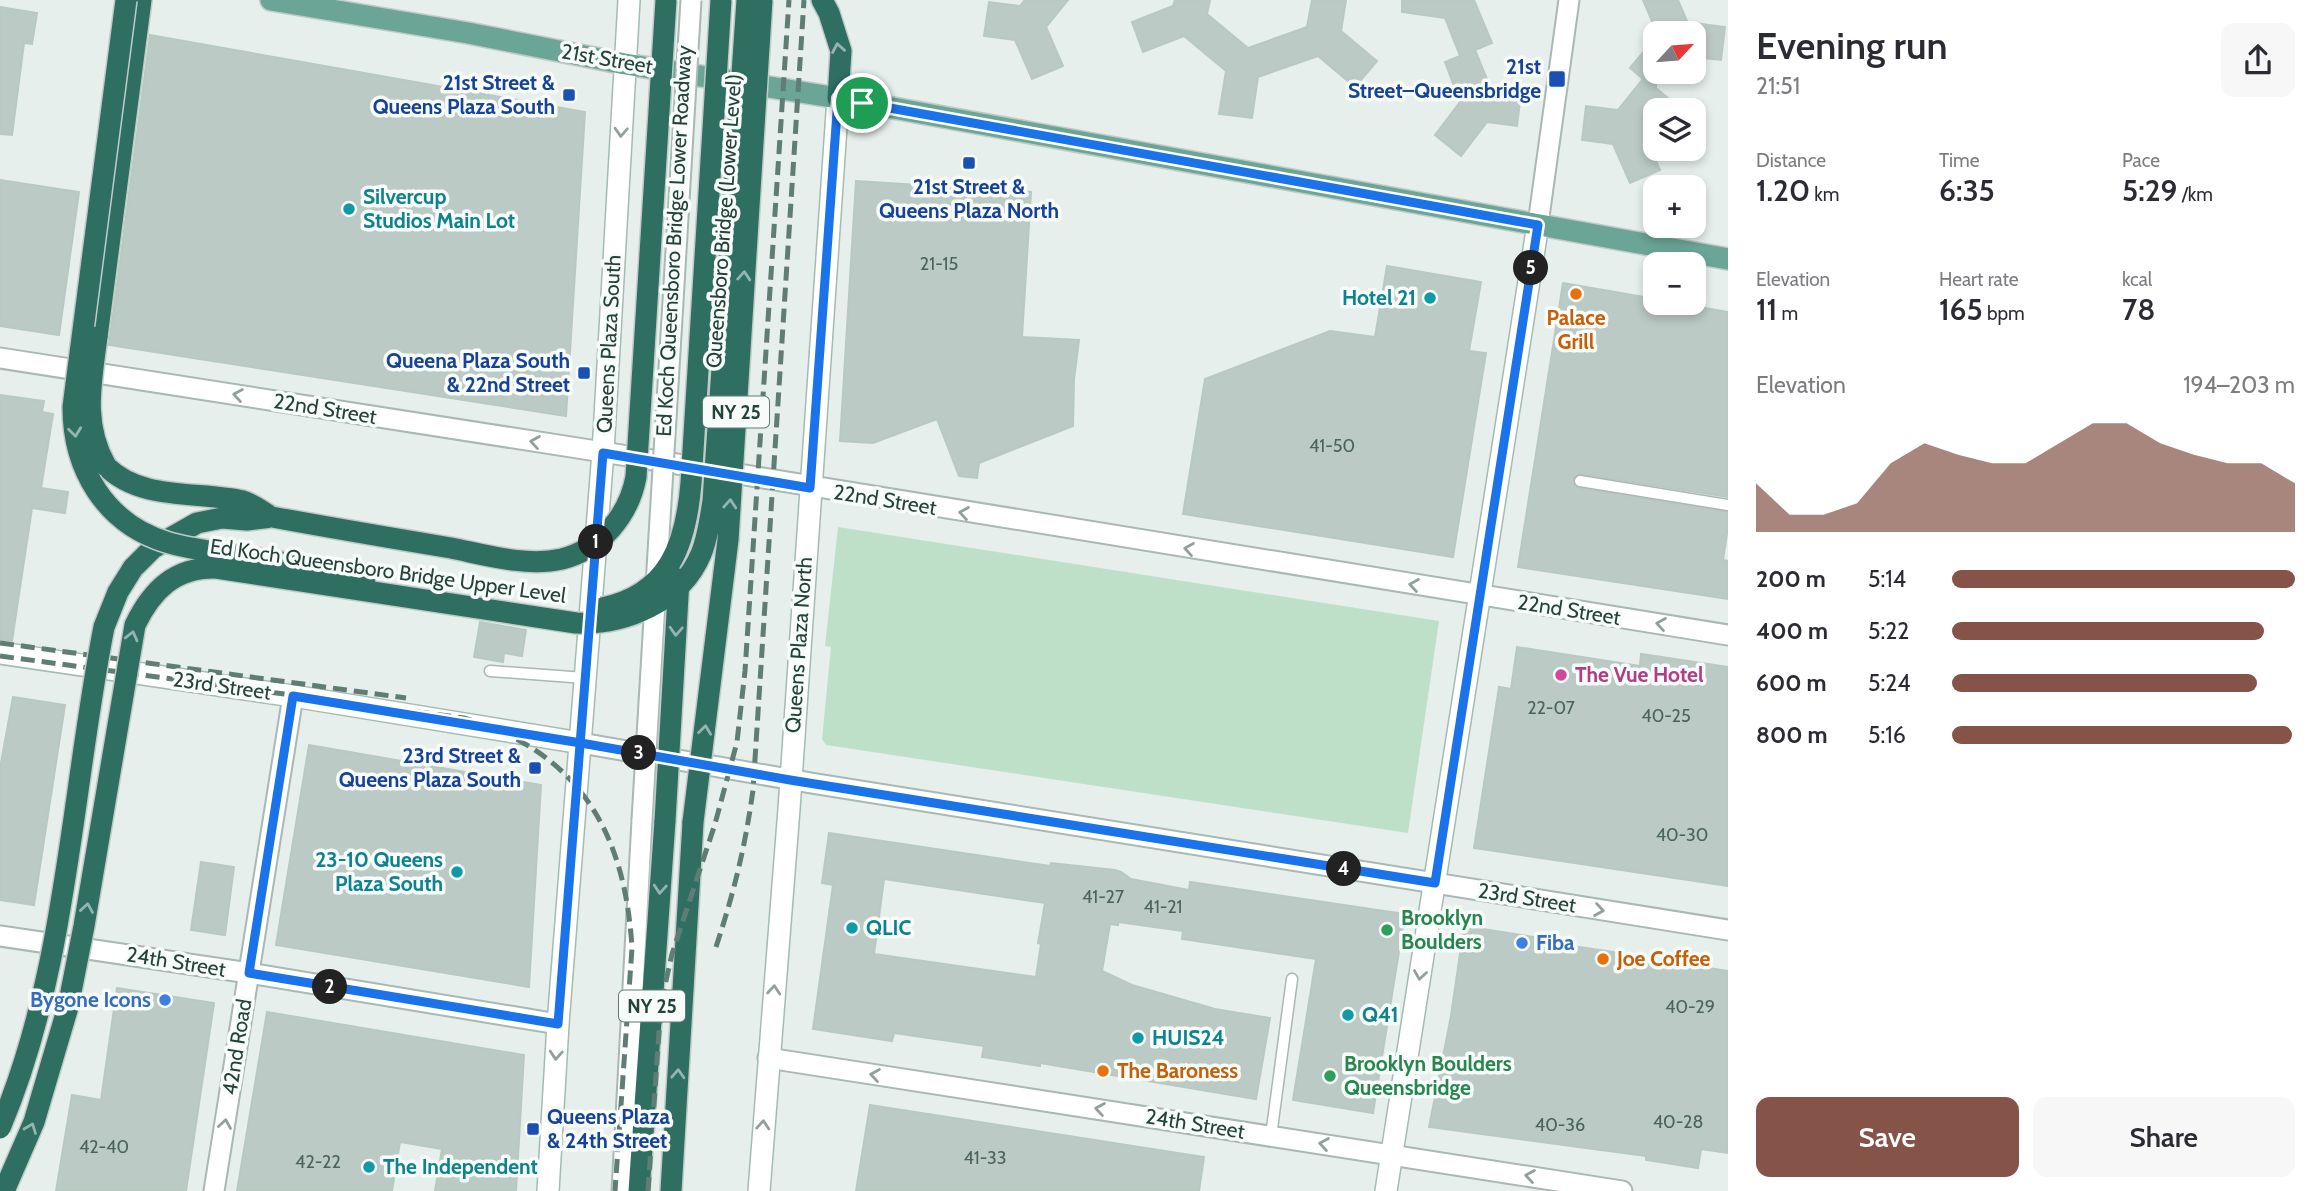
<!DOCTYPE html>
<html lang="en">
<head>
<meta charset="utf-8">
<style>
	body { margin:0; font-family:Cabin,sans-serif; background:#f7f7f7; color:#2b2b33; height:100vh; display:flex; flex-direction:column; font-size:26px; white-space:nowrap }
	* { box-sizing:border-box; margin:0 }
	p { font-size:23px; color:#7c7c81 }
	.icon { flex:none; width:38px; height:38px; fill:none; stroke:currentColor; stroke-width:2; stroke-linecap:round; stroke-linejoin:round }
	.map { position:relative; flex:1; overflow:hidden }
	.drawer { display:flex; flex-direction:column; background:#fff; width:595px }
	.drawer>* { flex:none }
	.needle { width:46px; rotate:64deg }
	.controls { position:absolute; left:1643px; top:21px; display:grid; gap:14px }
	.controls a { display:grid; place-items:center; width:63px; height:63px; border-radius:14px; background:#fff; box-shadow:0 4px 10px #0003; font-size:35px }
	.pin { position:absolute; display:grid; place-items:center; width:60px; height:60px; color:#fff; margin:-30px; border:4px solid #fff; border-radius:50%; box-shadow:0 2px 7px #0007 }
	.km { position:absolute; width:35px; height:35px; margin:-18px; border-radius:50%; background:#222; color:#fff; font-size:19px; line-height:35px; text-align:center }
	.round { display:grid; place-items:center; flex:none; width:74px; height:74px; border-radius:14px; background:#f7f7f7 }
	.head { display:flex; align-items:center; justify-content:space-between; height:119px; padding:0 28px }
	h1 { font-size:38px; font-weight:600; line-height:52px }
	.metrics { display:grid; grid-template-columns:repeat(3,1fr); gap:10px; height:119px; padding:7px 28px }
	.metrics div { display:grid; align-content:center }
	.metrics b { font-size:30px; font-weight:600 }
	.metrics small { font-size:19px; font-weight:400 }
	.metrics p { font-size:19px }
	.chart { height:196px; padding:14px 28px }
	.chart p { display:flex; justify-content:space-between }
	.chart svg { width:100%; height:126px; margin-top:7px; fill:#855347; opacity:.7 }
	.action { display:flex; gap:14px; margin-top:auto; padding:14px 28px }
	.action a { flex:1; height:80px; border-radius:14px; background:#855347; color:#fff; font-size:28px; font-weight:600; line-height:80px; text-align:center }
	.action a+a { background:#f7f7f7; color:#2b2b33 }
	ul { padding:0 28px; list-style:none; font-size:23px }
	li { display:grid; grid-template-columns:112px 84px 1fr; align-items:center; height:52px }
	li i { height:18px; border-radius:9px; background:#855347 }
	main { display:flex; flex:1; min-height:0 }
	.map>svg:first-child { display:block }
	.green { fill:#bfe0c8 }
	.building { fill:#bbcac4; stroke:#b8c9c2; stroke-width:2; fill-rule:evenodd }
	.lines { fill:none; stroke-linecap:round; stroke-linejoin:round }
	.lane-casing { stroke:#a8b8b2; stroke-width:13 }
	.street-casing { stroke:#a8b8b2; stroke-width:23 }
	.secondary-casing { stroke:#a4bbb3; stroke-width:24 }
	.primary-casing { stroke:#c2cac8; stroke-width:24 }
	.highway-casing { stroke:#c2cac8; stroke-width:24 }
	.lane { stroke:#fff; stroke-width:10 }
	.street { stroke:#fff; stroke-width:19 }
	.secondary { stroke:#fff; stroke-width:21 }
	.primary { stroke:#6aa596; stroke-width:21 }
	.highway { stroke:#2f6f62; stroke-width:21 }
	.rail { stroke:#5f7d75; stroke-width:5; stroke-dasharray:14 7; stroke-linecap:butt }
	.street-bridge-casing { stroke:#a8b8b2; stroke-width:23; stroke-linecap:butt }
	.highway-bridge-casing { stroke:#c2cac8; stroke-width:24; stroke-linecap:butt }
	.street-bridge { stroke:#fff; stroke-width:19 }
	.highway-bridge { stroke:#2f6f62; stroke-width:21 }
	.oneway { stroke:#93b5ae }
	.oneway2 { stroke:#92a09c }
	.route-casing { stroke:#fff; stroke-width:14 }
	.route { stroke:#1a73e8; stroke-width:9 }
	.transit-dot { fill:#1a4fb4; stroke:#f7fbf9; stroke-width:2.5 }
	.culture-dot { fill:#0f9aa8; stroke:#f7fbf9; stroke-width:2.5 }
	.food-dot { fill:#e8710a; stroke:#f7fbf9; stroke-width:2.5 }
	.hotel-dot { fill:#d1479c; stroke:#f7fbf9; stroke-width:2.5 }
	.leisure-dot { fill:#2e9e5b; stroke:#f7fbf9; stroke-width:2.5 }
	.shop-dot { fill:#3f7fe0; stroke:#f7fbf9; stroke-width:2.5 }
	.labels { text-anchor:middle; stroke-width:7; stroke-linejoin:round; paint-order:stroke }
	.number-label { font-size:18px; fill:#4a645c }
	.shield { fill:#f7fbf9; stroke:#637a73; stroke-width:2 }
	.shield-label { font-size:19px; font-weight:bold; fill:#24423a }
	.street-label { font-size:21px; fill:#24423a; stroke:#f7fbf9 }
	.transit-label { font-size:21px; font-weight:bold; fill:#164399; stroke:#f7fbf9; text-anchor:end }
	.culture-label { font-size:21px; font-weight:bold; fill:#0d838f; stroke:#f7fbf9; text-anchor:start }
	.food-label { font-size:21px; font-weight:bold; fill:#c56008; stroke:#f7fbf9; text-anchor:start }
	.hotel-label { font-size:21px; font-weight:bold; fill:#b23c85; stroke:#f7fbf9; text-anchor:start }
	.leisure-label { font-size:21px; font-weight:bold; fill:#27864d; stroke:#f7fbf9; text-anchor:start }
	.shop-label { font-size:21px; font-weight:bold; fill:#366cbe; stroke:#f7fbf9; text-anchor:start }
</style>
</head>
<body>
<main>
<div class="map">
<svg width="1728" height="1191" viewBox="0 0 1728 1191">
	<rect width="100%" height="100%" fill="#e6efeb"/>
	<path class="green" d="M838 527 1439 621 1408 833 826 745 822 739 831 647 825 646Z"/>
	<g class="building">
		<path d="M1025 0H1068L1046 27 1063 66 1032 79 1015 40 984 36 989 2 1020 6Z"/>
		<path d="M1175 0H1210L1207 14 1248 48 1307 27 1312 0H1346L1341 31 1377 61 1355 87 1318 56 1258 77 1252 118 1219 114 1226 71 1184 36 1143 52 1132 22 1173 6Z"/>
		<path d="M1402 0H1474L1492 43 1475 50 1491 89 1521 93 1517 126 1487 122 1461 156 1435 135 1460 102 1445 62 1460 56 1445 18 1402 12Z"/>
		<path d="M1643 0H1678L1692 33H1657Z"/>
		<path d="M0 7 37 13 32 44 24 43 12 135 0 134Z"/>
		<path d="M1694 23 1725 27 1721 60 1694 57Z"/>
		<path d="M150 35 585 112 566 416 109 345Z"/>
		<path d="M1656 37V88L1669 99 1660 110H1656V116L1643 131 1660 170 1630 183 1613 144 1582 140 1586 106 1618 110 1643 79 1630 68Z"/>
		<path d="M0 180 79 192 59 335 0 326Z"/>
		<path d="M856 181 1031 192 1022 337 1079 340 1074 379 1073 426 979 463 977 478 959 476 937 419 873 443 840 441Z"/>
		<path d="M1387 266 1481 282 1469 351 1486 353 1453 557 1183 514 1205 379 1330 331 1375 337Z"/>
		<path d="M1563 283 1656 299V303H1677L1728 312V497L1581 474 1575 476 1573 480 1575 486 1579 488 1728 512V527L1723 560 1728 561V599L1518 567Z"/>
		<path d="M0 395 44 401 42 412 53 414 41 488 68 492 65 513 32 508 12 641 0 640Z"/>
		<path d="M480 622 526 630 522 656 504 653 503 662 474 657Z"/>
		<path d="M1517 647 1640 666 1641 654 1728 667V886L1474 848 1499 687 1511 689Z"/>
		<path d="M13 697 65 705 34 905 0 900V768Z"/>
		<path d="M309 745 541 785 529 987 276 945Z"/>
		<path d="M829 833 1050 866 1051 863 1115 870 1121 872 1131 879 1189 890 1190 882 1405 914 1373 1113 1293 1100 1316 959 1182 939 1183 931 1118 922V925L1110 924 1102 971 1132 985 1215 1009 1270 1018 1256 1099 1040 1063V1066L982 1057 984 1046 894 1033 892 1041 813 1029 833 885 822 883ZM884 879 1045 903 1038 943 1041 944 1036 977 874 954Z"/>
		<path d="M201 862 234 867 225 935 191 930Z"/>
		<path d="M1464 926 1559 941V944L1641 956 1640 961 1702 970V967L1728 971V1153L1701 1149 1698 1168 1646 1160V1156L1429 1127 1451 1016Z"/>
		<path d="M117 988 214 1003 186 1191H56L72 1095 101 1100Z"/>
		<path d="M267 1012 524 1055 516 1191H435L442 1149 400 1142 392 1191H237Z"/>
		<path d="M870 1105 1204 1157 1199 1191H856Z"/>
	</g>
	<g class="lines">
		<defs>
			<g id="lane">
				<path d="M1580 481 1728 505"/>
				<path d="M490 671 585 678"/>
				<path d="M1271 1136 1292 979"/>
			</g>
			<g id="street">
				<path d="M1538 224 1569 0"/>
				<path d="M0 358 603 452 1728 635"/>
				<path d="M581 743 811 783 1728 930"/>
				<path d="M0 936 249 973 558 1024"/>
				<path d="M768 1058 1622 1191"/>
				<path d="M214 1191 293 696"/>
				<path d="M622 1191 642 820"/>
			</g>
			<g id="secondary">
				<path d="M0 653 293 696 581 743"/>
				<path d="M548 1191 558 1024 603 452 629 0"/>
				<path d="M759 1191 789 809 838 98"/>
				<path d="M1386 1191 1538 224"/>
			</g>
			<path id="primary" d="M271 0 468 33 625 64 838 98 1728 259"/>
			<g id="highway">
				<path d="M822 0 829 13 841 51 838 98"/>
				<path d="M97 337 141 0"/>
				<path d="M106 466C140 501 199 491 243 501 253 504 263 512 272 517"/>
				<path d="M133 568 153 548 197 523 222 518 247 520 272 517"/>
				<path d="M639 1191 665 821"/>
				<path d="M671 1191 693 822"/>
			</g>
		</defs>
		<use href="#lane" class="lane-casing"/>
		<use href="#street" class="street-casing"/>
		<use href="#secondary" class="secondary-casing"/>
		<use href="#primary" class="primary-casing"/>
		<use href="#highway" class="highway-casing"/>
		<use href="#lane" class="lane"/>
		<use href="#street" class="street"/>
		<use href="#secondary" class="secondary"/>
		<use href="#primary" class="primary"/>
		<use href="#highway" class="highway"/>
		<g class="rail">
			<path d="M0 643 406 698"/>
			<path d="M0 656 464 718C579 752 625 832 632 948L615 1191"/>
			<path d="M716 947C734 892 745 848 753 790L804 0"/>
			<path d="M648 1191 661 1003 672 954 715 824 737 742 745 671 789 0"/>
		</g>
		<defs>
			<path id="street-bridge" d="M642 820 691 0"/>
			<g id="highway-bridge">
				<path d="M126 0 73 407C73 469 105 523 166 542 191 550 219 552 245 556 285 563 326 569 366 576"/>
				<path d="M97 337C91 383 82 424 106 466"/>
				<path d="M272 517C332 528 391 538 451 548 486 555 526 567 562 559 601 549 629 515 636 477L666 0"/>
				<path d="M602 608C669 595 686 544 691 483L721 0"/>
				<path d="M665 821 679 579"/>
				<path d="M693 822 728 540 762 0"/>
				<path d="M0 1128C67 970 71 794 104 627L118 592 133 568"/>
				<path d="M4 1191 34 1122 68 1007 84 926 135 625C152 590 175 567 216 568L576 623C625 625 681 602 701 554 708 537 710 519 713 501L747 0"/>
			</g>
		</defs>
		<use href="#street-bridge" class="street-bridge-casing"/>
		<use href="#highway-bridge" class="highway-bridge-casing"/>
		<use href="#street-bridge" class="street-bridge"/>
		<use href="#highway-bridge" class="highway-bridge"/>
	</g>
	<defs><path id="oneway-chevron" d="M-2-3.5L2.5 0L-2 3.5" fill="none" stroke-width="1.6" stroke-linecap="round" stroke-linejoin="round" transform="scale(1.75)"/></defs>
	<g class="oneway">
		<use href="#oneway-chevron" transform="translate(838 48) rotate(-100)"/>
		<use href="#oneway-chevron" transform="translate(744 276) rotate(-86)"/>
		<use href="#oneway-chevron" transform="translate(75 432) rotate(83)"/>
		<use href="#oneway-chevron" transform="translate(730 504) rotate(-86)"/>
		<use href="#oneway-chevron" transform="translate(676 631) rotate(93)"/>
		<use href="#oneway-chevron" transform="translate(132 636) rotate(-76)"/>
		<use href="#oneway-chevron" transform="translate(705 730) rotate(-83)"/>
		<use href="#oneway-chevron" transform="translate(660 889) rotate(94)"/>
		<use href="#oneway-chevron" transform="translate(87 908) rotate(-81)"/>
		<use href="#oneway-chevron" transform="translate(678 1074) rotate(-87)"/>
		<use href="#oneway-chevron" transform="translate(31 1128) rotate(-69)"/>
	</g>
	<g class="oneway2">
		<use href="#oneway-chevron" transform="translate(621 132) rotate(93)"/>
		<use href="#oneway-chevron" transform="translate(238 395) rotate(-171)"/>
		<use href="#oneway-chevron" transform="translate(535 442) rotate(-171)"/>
		<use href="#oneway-chevron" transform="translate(964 513) rotate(-171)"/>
		<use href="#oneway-chevron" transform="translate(1189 549) rotate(-171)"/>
		<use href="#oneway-chevron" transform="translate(1414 585) rotate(-171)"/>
		<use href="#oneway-chevron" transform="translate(1661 624) rotate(-171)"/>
		<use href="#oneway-chevron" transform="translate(1599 910) rotate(9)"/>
		<use href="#oneway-chevron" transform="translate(1420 975) rotate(99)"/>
		<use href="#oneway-chevron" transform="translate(774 990) rotate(-85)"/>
		<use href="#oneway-chevron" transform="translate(556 1055) rotate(94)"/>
		<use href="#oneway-chevron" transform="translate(875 1075) rotate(-171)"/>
		<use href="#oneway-chevron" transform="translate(1100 1109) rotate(-171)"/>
		<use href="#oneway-chevron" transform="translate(225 1124) rotate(-81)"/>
		<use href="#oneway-chevron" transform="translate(763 1125) rotate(-86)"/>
		<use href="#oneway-chevron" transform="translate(1324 1144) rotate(-171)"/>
		<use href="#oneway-chevron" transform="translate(1530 1176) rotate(-171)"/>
	</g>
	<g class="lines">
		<defs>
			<path id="route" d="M862 103 838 98 810 488 603 453 558 1024 249 973 293 696 581 743 790 780 1435 883 1538 225 862 103"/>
		</defs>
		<use href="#route" class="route-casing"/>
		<use href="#route" class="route"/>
	</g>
	<g class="transit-dot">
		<rect x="1548" y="70" width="18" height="18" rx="3.5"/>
		<rect x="562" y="88" width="14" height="14" rx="3.5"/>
		<rect x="962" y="156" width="14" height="14" rx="3.5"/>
		<rect x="577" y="366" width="14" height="14" rx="3.5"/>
		<rect x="528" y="761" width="14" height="14" rx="3.5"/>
		<rect x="526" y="1122" width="14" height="14" rx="3.5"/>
	</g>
	<g class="culture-dot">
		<circle cx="349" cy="209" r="7"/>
		<circle cx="1430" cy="298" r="7"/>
		<circle cx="457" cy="872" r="7"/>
		<circle cx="852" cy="928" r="7"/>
		<circle cx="1348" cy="1015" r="7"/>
		<circle cx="1138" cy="1038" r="7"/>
		<circle cx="369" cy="1167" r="7"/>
	</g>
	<g class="food-dot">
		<circle cx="1576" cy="294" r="7"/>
		<circle cx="1603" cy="959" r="7"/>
		<circle cx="1103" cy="1071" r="7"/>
	</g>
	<circle class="hotel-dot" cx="1561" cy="675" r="7"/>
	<g class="leisure-dot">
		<circle cx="1387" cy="930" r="7"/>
		<circle cx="1330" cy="1076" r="7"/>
	</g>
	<g class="shop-dot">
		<circle cx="1522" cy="943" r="7"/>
		<circle cx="165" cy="1000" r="7"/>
	</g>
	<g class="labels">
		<g class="number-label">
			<text x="939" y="270">21-15</text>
			<text x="1332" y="452">41-50</text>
			<text x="1551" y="714">22-07</text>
			<text x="1666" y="722">40-25</text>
			<text x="1682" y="841">40-30</text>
			<text x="1103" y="903">41-27</text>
			<text x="1163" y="913">41-21</text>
			<text x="1690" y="1013">40-29</text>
			<text x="1678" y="1128">40-28</text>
			<text x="1560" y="1131">40-36</text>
			<text x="104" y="1153">42-40</text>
			<text x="985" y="1164">41-33</text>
			<text x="318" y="1168">42-22</text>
		</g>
		<g class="shield">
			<rect x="703" y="396.5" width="66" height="31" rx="5"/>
			<rect x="619" y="990.5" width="66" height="31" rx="5"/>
		</g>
		<g class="shield-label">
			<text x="736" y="419">NY 25</text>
			<text x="652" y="1013">NY 25</text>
		</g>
		<g class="street-label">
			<text transform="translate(607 59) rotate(10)" y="7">21st Street</text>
			<text transform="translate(724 221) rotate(-86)" y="7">Queensboro Bridge (Lower Level)</text>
			<text transform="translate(674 241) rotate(-87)" y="7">Ed Koch Queensboro Bridge Lower Roadway</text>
			<text transform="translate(609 344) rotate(-87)" y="7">Queens Plaza South</text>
			<text transform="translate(325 409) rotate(9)" y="7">22nd Street</text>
			<text transform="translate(885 500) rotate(9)" y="7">22nd Street</text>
			<text transform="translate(388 571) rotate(8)" y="7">Ed Koch Queensboro Bridge Upper Level</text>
			<text transform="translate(1569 610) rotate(9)" y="7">22nd Street</text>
			<text transform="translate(799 645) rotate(-86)" y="7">Queens Plaza North</text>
			<text transform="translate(222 686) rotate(8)" y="7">23rd Street</text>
			<text transform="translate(1527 898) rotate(9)" y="7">23rd Street</text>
			<text transform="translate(176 962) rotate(9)" y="7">24th Street</text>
			<text transform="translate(237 1047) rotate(-81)" y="7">42nd Road</text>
			<text transform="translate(1195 1124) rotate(9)" y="7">24th Street</text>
		</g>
		<g class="transit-label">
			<text x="1541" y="74">21st<tspan x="1541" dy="24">Street–Queensbridge</tspan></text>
			<text x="555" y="90">21st Street &amp;<tspan x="555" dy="24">Queens Plaza South</tspan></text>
			<text x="969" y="194" text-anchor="middle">21st Street &amp;<tspan x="969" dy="24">Queens Plaza North</tspan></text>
			<text x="570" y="368">Queena Plaza South<tspan x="570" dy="24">&amp; 22nd Street</tspan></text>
			<text x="521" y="763">23rd Street &amp;<tspan x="521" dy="24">Queens Plaza South</tspan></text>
			<text x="547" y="1124" text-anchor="start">Queens Plaza<tspan x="547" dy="24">&amp; 24th Street</tspan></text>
		</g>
		<g class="culture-label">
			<text x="363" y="204">Silvercup<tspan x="363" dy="24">Studios Main Lot</tspan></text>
			<text x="1416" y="305" text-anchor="end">Hotel 21</text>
			<text x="443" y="867" text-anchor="end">23-10 Queens<tspan x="443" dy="24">Plaza South</tspan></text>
			<text x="866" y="935">QLIC</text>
			<text x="1362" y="1022">Q41</text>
			<text x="1152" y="1045">HUIS24</text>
			<text x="383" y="1174">The Independent</text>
		</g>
		<g class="food-label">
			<text x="1576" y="325" text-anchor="middle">Palace<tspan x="1576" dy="24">Grill</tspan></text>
			<text x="1617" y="966">Joe Coffee</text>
			<text x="1117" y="1078">The Baroness</text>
		</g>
		<g class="hotel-label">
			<text x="1575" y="682">The Vue Hotel</text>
		</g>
		<g class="leisure-label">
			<text x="1401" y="925">Brooklyn<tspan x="1401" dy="24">Boulders</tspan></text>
			<text x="1344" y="1071">Brooklyn Boulders<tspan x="1344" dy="24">Queensbridge</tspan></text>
		</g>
		<g class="shop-label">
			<text x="1536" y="950">Fiba</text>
			<text x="151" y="1007" text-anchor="end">Bygone Icons</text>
		</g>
	</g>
</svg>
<div class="controls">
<a><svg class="needle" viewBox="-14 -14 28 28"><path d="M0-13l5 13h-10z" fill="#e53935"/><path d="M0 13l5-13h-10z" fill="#7c7c81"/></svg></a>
<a><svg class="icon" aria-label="layers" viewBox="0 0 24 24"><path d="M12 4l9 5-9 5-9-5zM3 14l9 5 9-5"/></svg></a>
<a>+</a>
<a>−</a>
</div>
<div class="pin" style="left:862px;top:103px;background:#1e9e55"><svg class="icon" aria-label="arrive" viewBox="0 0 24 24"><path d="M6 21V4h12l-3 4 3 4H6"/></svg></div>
<b class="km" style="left:596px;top:542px">1</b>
<b class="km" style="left:330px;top:987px">2</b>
<b class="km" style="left:639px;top:753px">3</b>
<b class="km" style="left:1344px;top:869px">4</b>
<b class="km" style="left:1531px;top:268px">5</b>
</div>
<section class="drawer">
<div class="head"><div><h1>Evening run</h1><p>21:51</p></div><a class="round"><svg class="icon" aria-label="share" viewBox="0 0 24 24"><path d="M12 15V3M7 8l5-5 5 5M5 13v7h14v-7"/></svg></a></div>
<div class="metrics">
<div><p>Distance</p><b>1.20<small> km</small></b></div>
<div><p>Time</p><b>6:35</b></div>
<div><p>Pace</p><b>5:29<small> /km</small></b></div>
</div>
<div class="metrics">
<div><p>Elevation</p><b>11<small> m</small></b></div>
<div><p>Heart rate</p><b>165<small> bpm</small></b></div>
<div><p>kcal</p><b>78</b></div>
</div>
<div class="chart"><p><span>Elevation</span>194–203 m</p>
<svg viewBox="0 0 160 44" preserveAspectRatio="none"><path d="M0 44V27L10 38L20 38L30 34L40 20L50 13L60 17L70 20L80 20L90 13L100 6L110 6L120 13L130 17L140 20L150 20L160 27V44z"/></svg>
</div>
<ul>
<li><b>200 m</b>5:14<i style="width:100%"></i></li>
<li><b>400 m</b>5:22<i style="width:91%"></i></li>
<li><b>600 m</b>5:24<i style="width:89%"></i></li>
<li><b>800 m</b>5:16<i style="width:99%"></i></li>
</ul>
<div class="action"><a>Save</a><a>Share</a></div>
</section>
</main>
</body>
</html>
